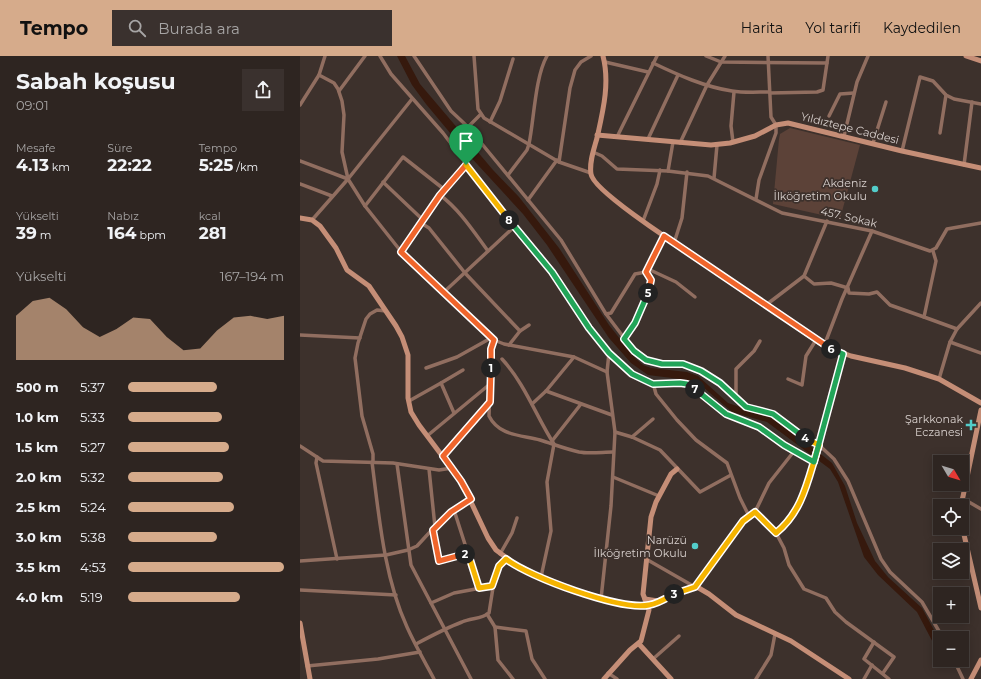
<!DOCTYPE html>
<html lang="tr">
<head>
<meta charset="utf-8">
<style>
	body { margin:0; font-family:Montserrat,sans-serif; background:#3a312e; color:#f1f3f6; height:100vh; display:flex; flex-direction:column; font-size:15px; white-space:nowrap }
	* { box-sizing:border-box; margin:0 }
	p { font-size:13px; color:#a7a5a5 }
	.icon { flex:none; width:22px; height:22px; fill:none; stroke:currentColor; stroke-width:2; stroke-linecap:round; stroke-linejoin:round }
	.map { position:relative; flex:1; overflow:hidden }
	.panel { display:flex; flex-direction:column; background:#2e2521; width:300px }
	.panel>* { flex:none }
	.needle { width:26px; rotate:128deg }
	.fabs { position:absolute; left:633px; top:399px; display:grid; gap:8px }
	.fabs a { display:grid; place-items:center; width:36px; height:36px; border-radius:0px; background:#2e2521; box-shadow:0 2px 10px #0003,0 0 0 1px #49423f; font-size:20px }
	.pin { position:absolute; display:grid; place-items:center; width:34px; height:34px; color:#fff; margin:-41px -17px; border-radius:50% 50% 50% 0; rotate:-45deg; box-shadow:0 0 4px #0007 }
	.pin .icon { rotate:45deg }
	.km { position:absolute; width:20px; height:20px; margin:-10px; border-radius:50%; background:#222; color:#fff; font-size:11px; line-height:20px; text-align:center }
	.round { display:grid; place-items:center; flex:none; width:42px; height:42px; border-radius:0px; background:#3a312e }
	.head { display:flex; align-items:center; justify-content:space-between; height:68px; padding:0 16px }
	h1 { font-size:22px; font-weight:700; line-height:30px }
	.figures { display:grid; grid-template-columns:repeat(3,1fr); gap:6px; height:68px; padding:4px 16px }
	.figures div { display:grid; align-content:center }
	.figures b { font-size:17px; font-weight:700 }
	.figures small { font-size:11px; font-weight:400 }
	.figures p { font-size:11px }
	.chart { height:112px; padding:8px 16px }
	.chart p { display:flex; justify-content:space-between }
	.chart svg { width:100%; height:72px; margin-top:4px; fill:#d6ab8b; opacity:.7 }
	ul { padding:0 16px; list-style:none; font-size:13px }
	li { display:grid; grid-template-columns:64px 48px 1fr; align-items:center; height:30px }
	li i { height:10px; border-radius:5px; background:#d6ab8b }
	header { display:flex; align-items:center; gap:24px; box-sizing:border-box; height:56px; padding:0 20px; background:#d6ab8b; color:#111 }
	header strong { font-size:19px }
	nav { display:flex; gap:22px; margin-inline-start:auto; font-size:14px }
	.search { width:280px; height:36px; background:#3a312e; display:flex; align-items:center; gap:10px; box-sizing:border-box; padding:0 14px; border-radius:0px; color:#a7a5a5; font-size:15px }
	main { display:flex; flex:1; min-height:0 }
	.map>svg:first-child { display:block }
	.green { fill:#5c4238 }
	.water { fill:#36190d }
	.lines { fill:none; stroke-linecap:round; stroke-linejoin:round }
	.street { stroke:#916e60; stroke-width:3.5 }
	.secondary { stroke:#c58e77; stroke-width:5 }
	.split-1-casing { stroke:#fff; stroke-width:8 }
	.split-2-casing { stroke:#fff; stroke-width:8 }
	.split-3-casing { stroke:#fff; stroke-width:8 }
	.split-4-casing { stroke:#fff; stroke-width:8 }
	.split-5-casing { stroke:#fff; stroke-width:8 }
	.split-6-casing { stroke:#fff; stroke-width:8 }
	.split-7-casing { stroke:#fff; stroke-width:8 }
	.split-8-casing { stroke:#fff; stroke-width:8 }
	.split-9-casing { stroke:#fff; stroke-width:8 }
	.split-1 { stroke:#f0652b; stroke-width:5 }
	.split-2 { stroke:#f0652b; stroke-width:5 }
	.split-3 { stroke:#f5b400; stroke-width:5 }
	.split-4 { stroke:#f5b400; stroke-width:5 }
	.split-5 { stroke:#22a559; stroke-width:5 }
	.split-6 { stroke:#f0652b; stroke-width:5 }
	.split-7 { stroke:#22a559; stroke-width:5 }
	.split-8 { stroke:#22a559; stroke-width:5 }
	.split-9 { stroke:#f5b400; stroke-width:5 }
	.poi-dot { fill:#53cdca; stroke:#3d312c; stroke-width:1.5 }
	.labels { text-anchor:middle; stroke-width:3.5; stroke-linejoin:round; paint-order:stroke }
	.street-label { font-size:11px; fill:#d9d1ce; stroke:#3d312c }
	.poi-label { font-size:11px; fill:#d9d1ce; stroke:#3d312c; text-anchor:end }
</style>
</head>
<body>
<header>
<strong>Tempo</strong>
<div class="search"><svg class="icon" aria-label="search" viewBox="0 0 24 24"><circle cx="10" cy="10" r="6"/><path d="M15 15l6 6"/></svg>Burada ara</div>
<nav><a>Harita</a><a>Yol tarifi</a><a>Kaydedilen</a></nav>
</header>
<main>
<section class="panel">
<div class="head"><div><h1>Sabah koşusu</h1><p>09:01</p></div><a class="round"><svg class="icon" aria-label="share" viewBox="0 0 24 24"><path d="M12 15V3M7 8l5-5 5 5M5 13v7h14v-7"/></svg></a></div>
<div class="figures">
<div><p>Mesafe</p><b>4.13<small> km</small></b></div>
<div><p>Süre</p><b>22:22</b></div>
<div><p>Tempo</p><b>5:25<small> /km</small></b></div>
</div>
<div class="figures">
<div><p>Yükselti</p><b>39<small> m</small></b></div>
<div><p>Nabız</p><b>164<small> bpm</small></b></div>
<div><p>kcal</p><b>281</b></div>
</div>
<div class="chart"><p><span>Yükselti</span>167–194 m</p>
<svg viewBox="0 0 160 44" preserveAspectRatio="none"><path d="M0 44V17L10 8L20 6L30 13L40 24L50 30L60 25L70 18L80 19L90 30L100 38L110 37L120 26L130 18L140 17L150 19L160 17V44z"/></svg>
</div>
<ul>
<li><b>500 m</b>5:37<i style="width:57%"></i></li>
<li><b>1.0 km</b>5:33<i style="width:60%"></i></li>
<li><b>1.5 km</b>5:27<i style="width:65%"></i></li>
<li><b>2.0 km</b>5:32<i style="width:61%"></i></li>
<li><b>2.5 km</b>5:24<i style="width:68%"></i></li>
<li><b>3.0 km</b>5:38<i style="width:57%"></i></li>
<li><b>3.5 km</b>4:53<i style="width:100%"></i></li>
<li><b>4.0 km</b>5:19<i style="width:72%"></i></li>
</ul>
</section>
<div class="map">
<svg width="681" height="623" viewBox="0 0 681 623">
	<rect width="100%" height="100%" fill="#3d312c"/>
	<path class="green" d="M490 72 560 89 540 163 473 148 479 83 480 78Z"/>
	<path class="water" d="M97 0H105L120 28 193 114 219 141 259 192 309 269 336 303 343 309 351 312 387 316 398 320 428 347 476 363 532 407 545 430 557 467 575 505 588 521 622 552 640 585V600L617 556 578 519 564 501 538 426 530 413 467 366 432 356 396 325 348 319 331 307 309 282 247 189 223 158 166 96 126 48 112 29Z"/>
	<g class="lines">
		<g class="street">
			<path d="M80 0 91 18 143 77 226 187 252 216 269 244 309 297 332 318 353 327H380L393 331 426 358 459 371 484 389 513 406"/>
			<path d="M114 0 151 55 168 71 181 58"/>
			<path d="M174 0 178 53 184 62 259 106 291 117"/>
			<path d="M406 0 421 6 527 7"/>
			<path d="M305 6 348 16"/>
			<path d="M353 7C378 19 405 31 432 35 444 37 457 36 469 36"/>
			<path d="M19 19 34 27 38 33 42 45 44 59 42 96 48 123 65 150 103 198 194 284 204 288 274 301 307 316"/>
			<path d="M39 35 65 0"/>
			<path d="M470 37 517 36 523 34 528 0"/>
			<path d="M0 49 19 19 25 0"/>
			<path d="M529 60 540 38 554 37"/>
			<path d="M190 66 200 45 213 3"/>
			<path d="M168 71 261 184 306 258 334 295 353 307 383 308 401 315 420 327 446 351 473 358 509 385 519 389 534 403 548 425 581 503 590 516 622 546 643 582"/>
			<path d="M640 77 646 39"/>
			<path d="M544 80 557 26 568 0"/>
			<path d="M317 81 357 0"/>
			<path d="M348 83 378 19"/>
			<path d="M433 86 431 70 434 36"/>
			<path d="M380 87 407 29 425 0"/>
			<path d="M573 87 586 46"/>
			<path d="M602 95 620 21 633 25 646 39 654 43 681 48"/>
			<path d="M293 96 302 100 317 113 368 115 408 120 482 157 572 175 630 195 636 192 647 173 681 167"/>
			<path d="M0 105 48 123 112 43"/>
			<path d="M259 106 270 32 275 14 281 6 291 0"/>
			<path d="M664 109 672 46"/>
			<path d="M368 115 373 86"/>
			<path d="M208 119 227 94 229 88C234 64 235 21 247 0"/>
			<path d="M414 122 417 89"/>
			<path d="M83 126 123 164"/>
			<path d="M0 128 32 140"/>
			<path d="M140 139C160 154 174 176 188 195"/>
			<path d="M456 143 459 124 476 77V69L471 61 468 0"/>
			<path d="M228 144 257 104"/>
			<path d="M65 150 103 101 145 134"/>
			<path d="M12 164 48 123"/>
			<path d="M343 165 357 128 360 114"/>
			<path d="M121 167 129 172 165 217 220 275"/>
			<path d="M374 187 382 162 387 116"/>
			<path d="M633 195 636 205 624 261 657 273"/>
			<path d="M101 196 140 139 166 109"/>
			<path d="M348 213 376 226 395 241"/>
			<path d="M347 215 364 180"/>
			<path d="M504 220 514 228 531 227 548 232 549 237 569 238 577 236 590 249 624 261"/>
			<path d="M144 236 214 171"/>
			<path d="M466 249 504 220 527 165"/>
			<path d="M306 258 311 257 335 218 346 216"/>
			<path d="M0 279 60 282"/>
			<path d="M324 283 335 267 351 229V224L346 216"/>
			<path d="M194 284 191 293 189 360C199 380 221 379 240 384 253 388 266 393 279 396 289 398 303 396 313 396"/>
			<path d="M650 286 681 297"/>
			<path d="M209 289 220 275 229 269"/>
			<path d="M524 290 542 243 572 175"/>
			<path d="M202 303C225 328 236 360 254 388L247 426 251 475 241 521"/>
			<path d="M126 312 157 301 191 282"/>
			<path d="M488 323 502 329 506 300 516 284"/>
			<path d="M639 323 650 286 657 273 681 247"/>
			<path d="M141 327 163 314"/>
			<path d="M353 327 356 338 377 364 396 384 427 407 440 442 449 460"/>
			<path d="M246 335 312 359"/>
			<path d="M433 341H436V313L454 295 460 285"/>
			<path d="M109 345 141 327 154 357"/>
			<path d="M232 348 246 335 274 301"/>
			<path d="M315 376 332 381 360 394 400 436 431 419"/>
			<path d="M127 380 190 328"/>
			<path d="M332 381 353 363"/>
			<path d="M252 385 281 348"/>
			<path d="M0 390 23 405 93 407 139 414 152 412"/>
			<path d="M143 400 190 346"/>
			<path d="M17 401 16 407 37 503"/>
			<path d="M72 406C79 460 84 521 107 571 115 589 125 606 134 623"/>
			<path d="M73 406V398L62 360 55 302 58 287 66 263 70 258 77 254 86 255"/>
			<path d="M97 408 111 509 171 623"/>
			<path d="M129 413 135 471"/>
			<path d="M313 421 359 440"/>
			<path d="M662 442 681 453"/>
			<path d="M154 454 179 532"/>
			<path d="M455 456 476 477 484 492 489 509 504 533 526 542 535 556 546 566 594 601 583 617"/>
			<path d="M133 474 139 505 168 497"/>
			<path d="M476 477C489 466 498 453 505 438L543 298"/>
			<path d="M200 498 212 477 217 462"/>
			<path d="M346 503 395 531 443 465 455 456 469 427 495 394"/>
			<path d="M0 505 86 499 108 494 117 490 140 465 171 443"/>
			<path d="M0 534 96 539"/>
			<path d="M301 543 311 450 315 376 307 316 309 297"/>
			<path d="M131 547 154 537 192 530"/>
			<path d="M187 558 195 571 198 604 213 623"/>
			<path d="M195 571 226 575 232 603 245 623"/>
			<path d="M574 586 564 603 589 623"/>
			<path d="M116 588C131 580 146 572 162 566 171 562 182 563 189 557L195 519 206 503"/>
			<path d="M353 603 379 580"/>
			<path d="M654 604 663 623"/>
			<path d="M7 610 78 603 120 596"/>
			<path d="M308 617 317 623"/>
			<path d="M456 623 471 599 475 578"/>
			<path d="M564 623 572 609"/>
		</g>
		<g class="secondary">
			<path d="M303 0C310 27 303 55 297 82 294 93 289 106 291 118 293 134 371 185 388 195L524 290 551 300 605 312 639 323 681 347"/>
			<path d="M666 0 681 5"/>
			<path d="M297 79 411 89 430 87 455 80 476 69 488 67 602 95 681 112"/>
			<path d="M0 162 12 164 20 170 36 192 47 214 69 230 96 270 102 281 108 299V342L111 356 119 369 161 425 188 482 196 494 223 514 296 542C311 546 345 555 358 545L345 543"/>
			<path d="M661 450 681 354"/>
			<path d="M662 470 681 552"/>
			<path d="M358 545 386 533 397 531 409 538 436 559 491 585 549 623"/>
			<path d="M0 567 10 623"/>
			<path d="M339 588 371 623"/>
			<path d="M304 623 330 594 341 585 349 554 343 538 351 461 356 446 371 418 377 413"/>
			<path d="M671 623 681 604"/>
		</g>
	</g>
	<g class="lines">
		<defs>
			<path id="split-1" d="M166 109 140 139 101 196 194 284 191 293V312"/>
			<path id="split-2" d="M165 498 139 505 133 474 151 456 171 443 161 425 143 400 190 346 191 312"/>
			<path id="split-3" d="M165 498 168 497 179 532 192 530 199 510 206 503C229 521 321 555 349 549 357 548 367 542 374 538"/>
			<path id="split-4" d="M374 538 395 531 443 465 455 456 476 477C504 454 508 422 519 389L505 382"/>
			<path id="split-5" d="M348 237 335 267 324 283 334 295 346 304 362 308H383L401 315 420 327 446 351 473 358 505 382"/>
			<path id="split-6" d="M348 237 351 224 346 216 364 180 531 293"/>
			<path id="split-7" d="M395 333 426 358 459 371 484 389 514 406 543 298 531 293"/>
			<path id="split-8" d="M209 164 252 216 289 272 309 297 332 318 353 328 380 327 387 328 395 333"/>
			<path id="split-9" d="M166 109 209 164"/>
		</defs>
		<use href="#split-1" class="split-1-casing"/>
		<use href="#split-2" class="split-2-casing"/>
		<use href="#split-3" class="split-3-casing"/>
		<use href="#split-4" class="split-4-casing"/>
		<use href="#split-5" class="split-5-casing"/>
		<use href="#split-6" class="split-6-casing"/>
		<use href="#split-7" class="split-7-casing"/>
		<use href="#split-8" class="split-8-casing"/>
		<use href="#split-9" class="split-9-casing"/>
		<use href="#split-1" class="split-1"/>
		<use href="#split-2" class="split-2"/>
		<use href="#split-3" class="split-3"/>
		<use href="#split-4" class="split-4"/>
		<use href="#split-5" class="split-5"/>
		<use href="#split-6" class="split-6"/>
		<use href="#split-7" class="split-7"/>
		<use href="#split-8" class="split-8"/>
		<use href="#split-9" class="split-9"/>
	</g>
	<g class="poi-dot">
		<circle cx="575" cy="133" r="4"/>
		<path d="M669 363h4v4h4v4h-4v4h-4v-4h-4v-4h4z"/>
		<circle cx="395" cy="490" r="4"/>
	</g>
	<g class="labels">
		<g class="street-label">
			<text transform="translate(550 72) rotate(14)" y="4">Yıldıztepe Caddesi</text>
			<text transform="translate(549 161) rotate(13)" y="4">457. Sokak</text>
		</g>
		<g class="poi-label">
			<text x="567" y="131">Akdeniz<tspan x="567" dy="13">İlköğretim Okulu</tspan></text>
			<text x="663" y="367">Şarkkonak<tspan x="663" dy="13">Eczanesi</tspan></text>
			<text x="387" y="488">Narüzü<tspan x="387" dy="13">İlköğretim Okulu</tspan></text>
		</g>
	</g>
</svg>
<div class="fabs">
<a><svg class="needle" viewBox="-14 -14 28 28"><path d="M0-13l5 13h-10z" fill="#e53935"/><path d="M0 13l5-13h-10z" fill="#a7a5a5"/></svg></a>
<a><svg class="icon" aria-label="locate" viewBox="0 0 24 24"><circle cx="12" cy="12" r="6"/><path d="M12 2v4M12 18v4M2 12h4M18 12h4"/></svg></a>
<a><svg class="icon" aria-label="layers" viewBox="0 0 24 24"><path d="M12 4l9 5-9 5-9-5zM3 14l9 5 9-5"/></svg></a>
<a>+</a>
<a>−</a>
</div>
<div class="pin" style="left:166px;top:109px;background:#1e9e55"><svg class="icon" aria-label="arrive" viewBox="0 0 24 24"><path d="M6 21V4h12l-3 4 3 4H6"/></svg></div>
<b class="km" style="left:191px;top:312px">1</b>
<b class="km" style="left:165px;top:498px">2</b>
<b class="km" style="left:374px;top:538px">3</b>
<b class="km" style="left:505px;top:382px">4</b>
<b class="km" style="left:348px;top:237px">5</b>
<b class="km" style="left:531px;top:293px">6</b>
<b class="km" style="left:395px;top:333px">7</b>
<b class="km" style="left:209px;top:164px">8</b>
</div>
</main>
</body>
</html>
